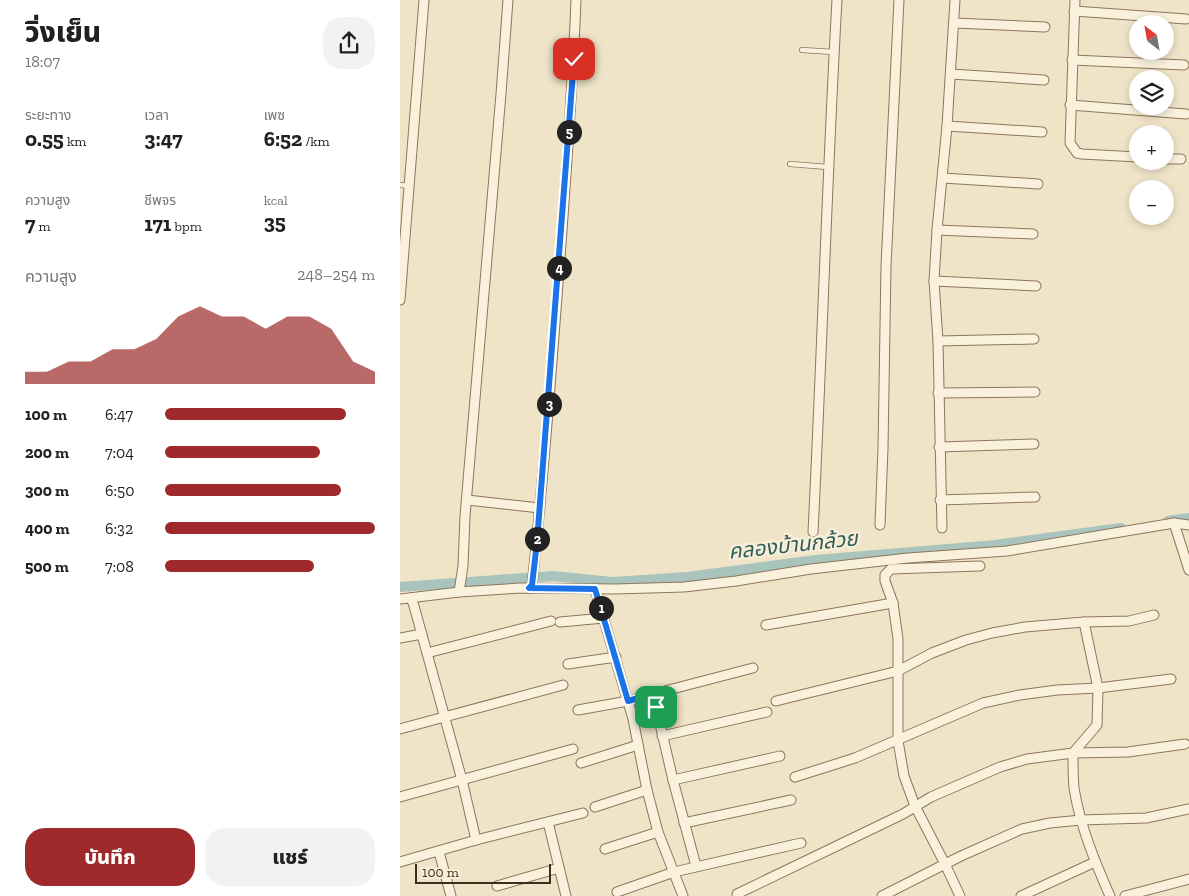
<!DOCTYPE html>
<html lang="th">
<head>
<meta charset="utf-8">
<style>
	body { margin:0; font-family:"Zilla Slab","Noto Sans Thai",serif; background:#f2f2f2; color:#202124; height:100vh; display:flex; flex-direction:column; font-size:19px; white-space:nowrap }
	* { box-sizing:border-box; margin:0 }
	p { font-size:16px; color:#757577 }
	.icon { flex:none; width:28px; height:28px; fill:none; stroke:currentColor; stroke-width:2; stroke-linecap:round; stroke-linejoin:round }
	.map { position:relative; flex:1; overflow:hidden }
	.panel { display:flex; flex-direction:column; background:#fff; width:400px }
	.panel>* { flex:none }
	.needle { width:32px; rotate:329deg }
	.controls { position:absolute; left:729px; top:15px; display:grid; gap:10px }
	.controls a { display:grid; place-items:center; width:45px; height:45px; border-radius:50%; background:#fff; box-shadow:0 2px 8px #0003; font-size:25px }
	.scale { position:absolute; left:15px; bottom:12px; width:136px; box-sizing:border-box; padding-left:5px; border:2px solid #3d2e20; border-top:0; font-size:14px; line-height:18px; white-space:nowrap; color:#3d2e20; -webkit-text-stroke:4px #f7eed8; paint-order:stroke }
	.pin { position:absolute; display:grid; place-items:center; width:42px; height:42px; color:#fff; margin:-21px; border-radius:10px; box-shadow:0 2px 8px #0006 }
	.km { position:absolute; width:25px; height:25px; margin:-12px; border-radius:50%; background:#222; color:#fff; font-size:14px; line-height:25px; text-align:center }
	.round { display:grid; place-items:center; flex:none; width:52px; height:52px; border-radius:20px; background:#f2f2f2 }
	.overview { display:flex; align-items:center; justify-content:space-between; height:85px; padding:0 25px }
	h1 { font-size:28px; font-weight:800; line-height:38px }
	.stats { display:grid; grid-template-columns:repeat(3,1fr); gap:8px; height:85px; padding:5px 25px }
	.stats div { display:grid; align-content:center }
	.stats b { font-size:21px; font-weight:800 }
	.stats small { font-size:14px; font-weight:400 }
	.stats p { font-size:14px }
	.chart { height:140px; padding:10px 25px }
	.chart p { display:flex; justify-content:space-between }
	.chart svg { width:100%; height:90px; margin-top:5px; fill:#9e2a2b; opacity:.7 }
	.button { display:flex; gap:10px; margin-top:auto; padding:10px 25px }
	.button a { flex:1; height:58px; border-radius:20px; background:#9e2a2b; color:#fff; font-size:20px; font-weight:800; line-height:58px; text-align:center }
	.button a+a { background:#f2f2f2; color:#202124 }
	ul { padding:0 25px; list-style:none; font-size:16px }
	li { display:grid; grid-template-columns:80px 60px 1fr; align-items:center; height:38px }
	li i { height:12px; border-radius:6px; background:#9e2a2b }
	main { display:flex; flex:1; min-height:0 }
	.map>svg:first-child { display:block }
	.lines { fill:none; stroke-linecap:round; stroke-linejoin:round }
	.canal { stroke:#a9c4bc; stroke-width:10 }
	.service-casing { stroke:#8d765c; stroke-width:6 }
	.minor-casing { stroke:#8d765c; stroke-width:11 }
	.service { stroke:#faf1dc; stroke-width:4.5 }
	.minor { stroke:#faf1dc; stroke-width:9 }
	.route-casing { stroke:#fff; stroke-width:10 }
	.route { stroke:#1a73e8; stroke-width:6 }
	.labels { text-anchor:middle; stroke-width:5; stroke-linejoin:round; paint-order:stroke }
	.water-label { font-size:21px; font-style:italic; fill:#2f5d5a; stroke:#f7eed8 }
</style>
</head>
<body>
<main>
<section class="panel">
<div class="overview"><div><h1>วิ่งเย็น</h1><p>18:07</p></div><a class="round"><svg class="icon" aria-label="share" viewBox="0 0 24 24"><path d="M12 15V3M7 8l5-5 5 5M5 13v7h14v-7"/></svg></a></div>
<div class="stats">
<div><p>ระยะทาง</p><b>0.55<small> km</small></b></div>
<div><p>เวลา</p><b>3:47</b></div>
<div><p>เพซ</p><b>6:52<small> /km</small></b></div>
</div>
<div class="stats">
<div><p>ความสูง</p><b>7<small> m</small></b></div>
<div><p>ชีพจร</p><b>171<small> bpm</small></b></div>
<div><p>kcal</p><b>35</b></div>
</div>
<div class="chart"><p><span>ความสูง</span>248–254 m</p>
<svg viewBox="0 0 160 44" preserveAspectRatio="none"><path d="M0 44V38L10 38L20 33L30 33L40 27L50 27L60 22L70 11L80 6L90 11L100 11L110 17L120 11L130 11L140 17L150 33L160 38V44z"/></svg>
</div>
<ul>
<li><b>100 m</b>6:47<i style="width:86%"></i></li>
<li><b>200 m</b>7:04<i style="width:74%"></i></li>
<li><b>300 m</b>6:50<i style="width:84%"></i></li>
<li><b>400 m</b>6:32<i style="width:100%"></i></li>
<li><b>500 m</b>7:08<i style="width:71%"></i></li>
</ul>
<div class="button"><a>บันทึก</a><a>แชร์</a></div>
</section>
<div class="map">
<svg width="789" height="896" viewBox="0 0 789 896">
	<rect width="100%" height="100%" fill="#f0e4c8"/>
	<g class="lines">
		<g class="canal">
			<path d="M768 521 789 518"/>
			<path d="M0 587 153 576 212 582 287 577 416 560 595 545 721 528"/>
		</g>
		<defs>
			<g id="service">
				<path d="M402 50 434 52"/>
				<path d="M390 164 428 167"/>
				<path d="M0 185 9 186"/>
			</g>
			<g id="minor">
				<path d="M675 0 670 143 677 153 682 154 738 157"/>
				<path d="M674 11 786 19"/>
				<path d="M554 23 645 27"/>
				<path d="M672 60 784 65"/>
				<path d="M551 74 644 80"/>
				<path d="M670 105 786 114"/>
				<path d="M547 126 642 132"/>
				<path d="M765 159H781"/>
				<path d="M543 178 638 184"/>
				<path d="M537 230 633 234"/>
				<path d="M534 281 636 286"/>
				<path d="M0 300 24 0"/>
				<path d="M538 341 634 339"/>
				<path d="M538 393 635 392"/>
				<path d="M539 447 634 444"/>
				<path d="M67 500 140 508"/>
				<path d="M540 500 635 497"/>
				<path d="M774 523 789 570"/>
				<path d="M480 525 483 448 486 266 499 0"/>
				<path d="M542 528 538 341 534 281 537 230 547 126 555 0"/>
				<path d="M413 532C422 354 427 177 437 0"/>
				<path d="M129 588 132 585C142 494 149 402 156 310 164 207 172 103 176 0"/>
				<path d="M195 589 233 719 247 790 258 832 283 896"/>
				<path d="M59 592 63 566 65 516 101 94 108 0"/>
				<path d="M11 598 14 606 62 780 76 840"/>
				<path d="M0 599 59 592 120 588 215 589 284 587 336 581 411 569 508 558 607 551 774 523 789 525"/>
				<path d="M160 622 204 618"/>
				<path d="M684 622 698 688 697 725 673 753C673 765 673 777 674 788 680 826 695 862 710 896"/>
				<path d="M366 625 493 603"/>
				<path d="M0 638 22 634"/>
				<path d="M27 653 151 621"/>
				<path d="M168 664 216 657"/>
				<path d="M253 694 353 668"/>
				<path d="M376 701 498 671 532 653 566 640 592 633 625 627 684 622 729 621 754 615"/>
				<path d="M178 710 228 701 253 694 273 780 296 866"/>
				<path d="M0 729 163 685"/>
				<path d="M262 736 367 712"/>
				<path d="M181 763 238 745"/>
				<path d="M395 777 455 758 583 703 620 695 657 690 698 688 771 679"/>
				<path d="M273 780 380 756"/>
				<path d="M0 797 173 749"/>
				<path d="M195 807 247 790"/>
				<path d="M148 822 166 896"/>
				<path d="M284 823 391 800"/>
				<path d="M205 849 258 832"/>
				<path d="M39 852 51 896"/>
				<path d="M0 862 76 840 183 813"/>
				<path d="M97 886 159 868"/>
				<path d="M217 892 274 872 401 843"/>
				<path d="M337 894 503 814 531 797 600 767 627 759 673 753 728 752 785 744"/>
				<path d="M482 896 561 856 622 829 650 823 681 820 746 818 789 809"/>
				<path d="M560 896 545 864 515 806 504 776 498 741V639L493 603 485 581V575L491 569 580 566"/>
				<path d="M621 896 695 862"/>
				<path d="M725 896 789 879"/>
			</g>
		</defs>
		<use href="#service" class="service-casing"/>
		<use href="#minor" class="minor-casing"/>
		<use href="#service" class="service"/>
		<use href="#minor" class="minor"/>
	</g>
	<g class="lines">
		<defs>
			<path id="route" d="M174 59 137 542 132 585 129 588 195 589 228 701 253 694 256 707"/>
		</defs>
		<use href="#route" class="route-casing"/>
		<use href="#route" class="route"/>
	</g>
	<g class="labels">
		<g class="water-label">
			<text transform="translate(393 545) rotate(-6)" y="7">คลองบ้านกล้วย</text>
		</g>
	</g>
</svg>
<div class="controls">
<a><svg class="needle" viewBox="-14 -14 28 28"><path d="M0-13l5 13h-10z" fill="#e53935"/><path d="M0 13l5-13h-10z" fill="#757577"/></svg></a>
<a><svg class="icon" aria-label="layers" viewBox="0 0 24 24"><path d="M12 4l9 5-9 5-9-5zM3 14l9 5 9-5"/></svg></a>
<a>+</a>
<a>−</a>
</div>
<div class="scale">100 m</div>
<div class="pin" style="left:256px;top:707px;background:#1e9e55"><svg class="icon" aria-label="arrive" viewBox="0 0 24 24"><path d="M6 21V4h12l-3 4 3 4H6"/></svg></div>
<div class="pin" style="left:174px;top:59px;background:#d93025"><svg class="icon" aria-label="check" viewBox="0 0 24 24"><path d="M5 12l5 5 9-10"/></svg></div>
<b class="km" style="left:201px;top:608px">1</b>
<b class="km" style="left:137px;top:539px">2</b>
<b class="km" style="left:149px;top:404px">3</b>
<b class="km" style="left:159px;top:268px">4</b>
<b class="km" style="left:169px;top:132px">5</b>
</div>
</main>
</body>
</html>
